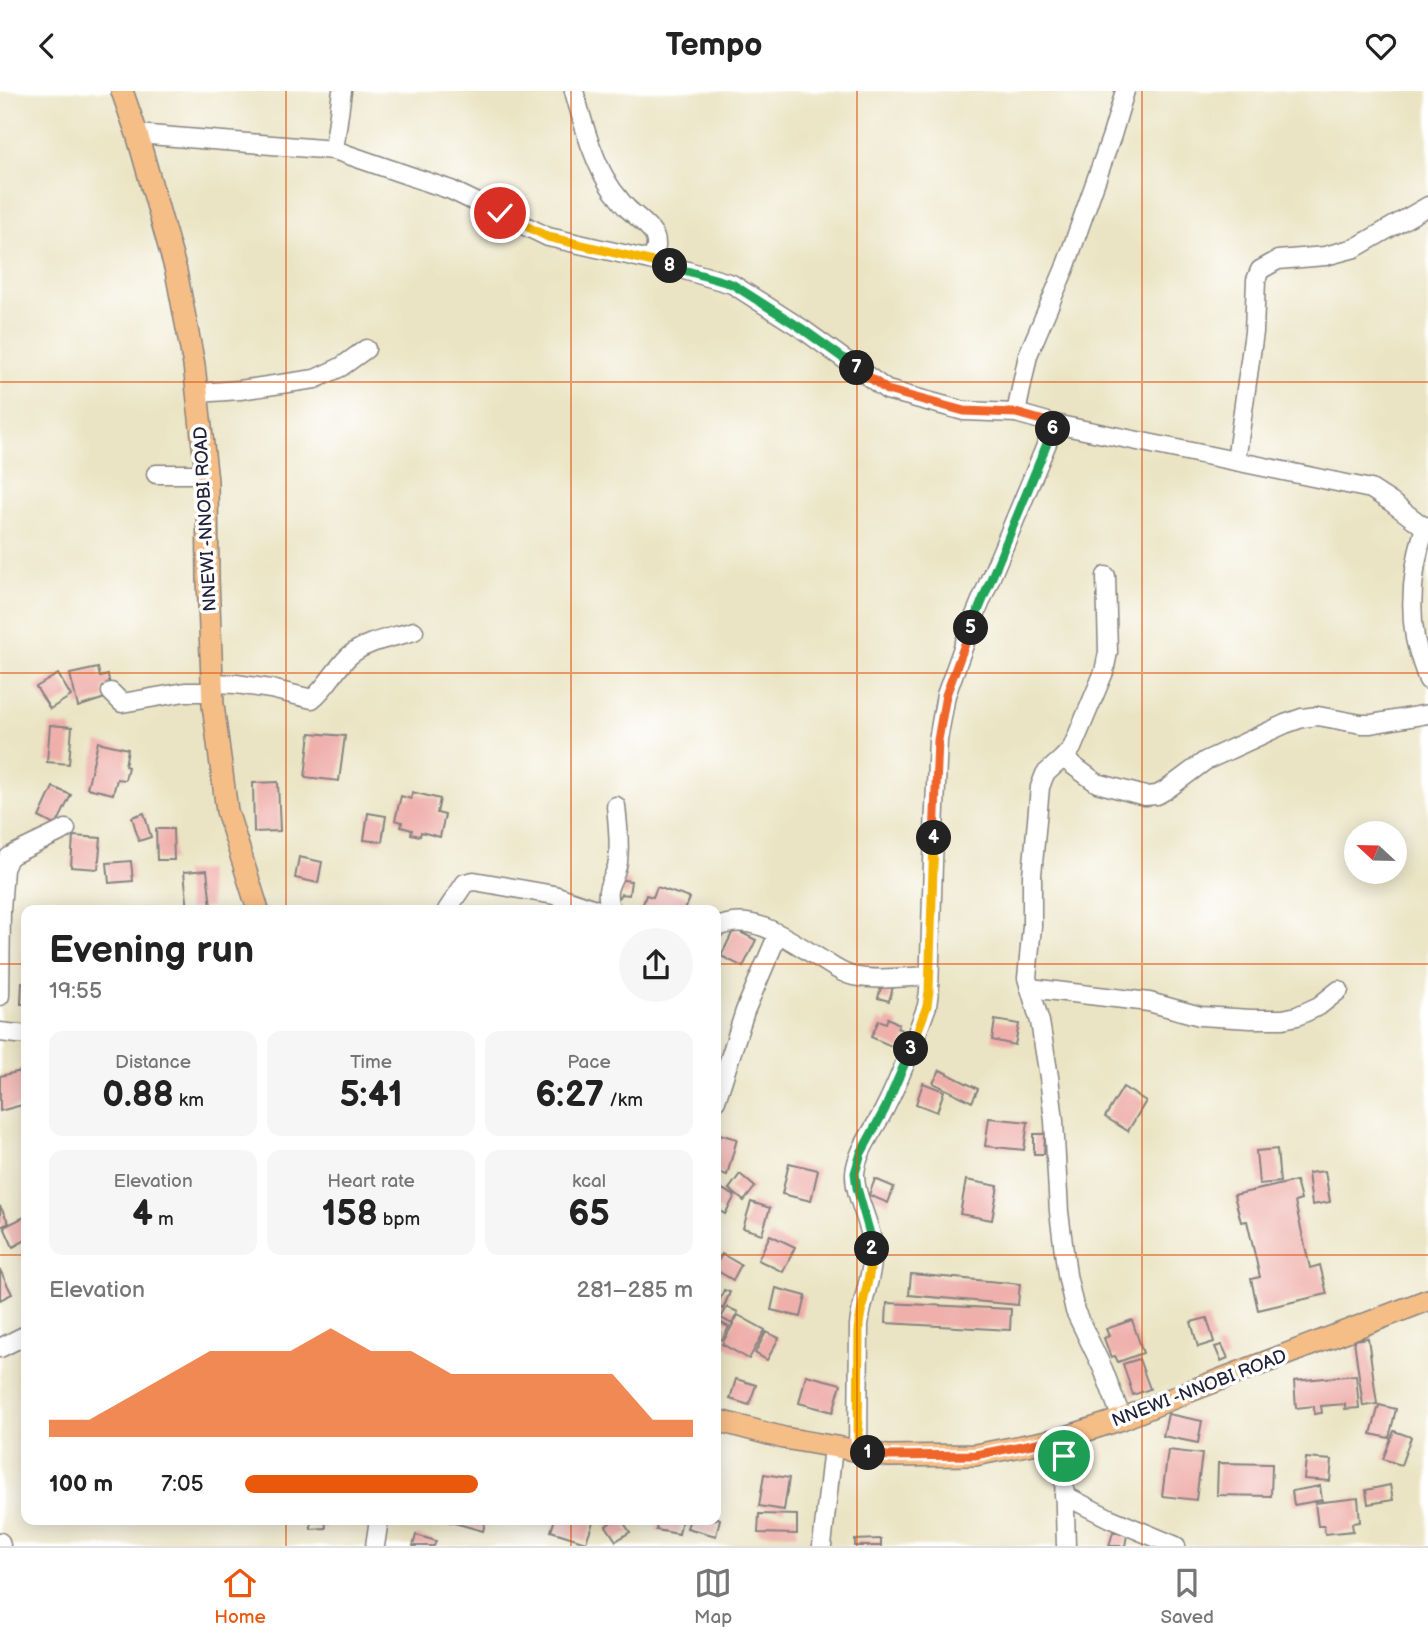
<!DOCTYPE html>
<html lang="en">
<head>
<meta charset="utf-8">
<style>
	body { margin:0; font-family:"Balsamiq Sans",sans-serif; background:#f6f6f6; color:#222; height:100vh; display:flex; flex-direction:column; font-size:26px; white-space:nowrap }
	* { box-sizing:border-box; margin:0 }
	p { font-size:23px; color:#767676 }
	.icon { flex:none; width:38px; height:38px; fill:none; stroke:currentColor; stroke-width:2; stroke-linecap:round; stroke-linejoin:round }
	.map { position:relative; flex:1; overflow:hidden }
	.side { position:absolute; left:21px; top:814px; width:700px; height:620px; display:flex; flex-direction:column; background:#fff; border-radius:14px; box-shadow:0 4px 18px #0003 }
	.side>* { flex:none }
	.needle { width:46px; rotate:292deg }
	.fabs { position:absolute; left:1344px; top:730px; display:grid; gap:14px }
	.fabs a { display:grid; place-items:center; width:63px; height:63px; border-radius:50%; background:#fff; box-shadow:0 4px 18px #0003; font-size:35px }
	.pin { position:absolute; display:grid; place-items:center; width:60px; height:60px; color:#fff; margin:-30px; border:4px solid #fff; border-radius:50%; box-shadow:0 2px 7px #0007 }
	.km { position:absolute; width:35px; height:35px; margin:-18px; border-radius:50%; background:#222; color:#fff; font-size:19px; line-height:35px; text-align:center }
	.round { display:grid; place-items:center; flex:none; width:74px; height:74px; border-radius:37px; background:#f6f6f6 }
	.headline { display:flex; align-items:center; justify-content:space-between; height:119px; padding:0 28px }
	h1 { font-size:38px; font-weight:700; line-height:52px }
	.stats { display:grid; grid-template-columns:repeat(3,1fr); gap:10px; height:119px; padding:7px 28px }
	.stats div { display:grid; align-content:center; border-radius:14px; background:#f6f6f6; text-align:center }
	.stats b { font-size:35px; font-weight:700 }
	.stats small { font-size:19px; font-weight:400 }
	.stats p { font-size:19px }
	.chart { height:196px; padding:14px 28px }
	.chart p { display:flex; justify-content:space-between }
	.chart svg { width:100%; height:126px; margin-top:7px; fill:#ea580c; opacity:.7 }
	ul { padding:0 28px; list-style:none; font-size:23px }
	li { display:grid; grid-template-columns:112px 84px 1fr; align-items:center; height:52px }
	li i { height:18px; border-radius:9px; background:#ea580c }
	header { display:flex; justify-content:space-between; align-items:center; height:91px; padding:0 28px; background:#fff; font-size:32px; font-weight:700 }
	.tab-bar { display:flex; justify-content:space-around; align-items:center; height:98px; border-top:2px solid #e0e0e0; background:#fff; font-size:19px; color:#767676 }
	.tab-bar a { display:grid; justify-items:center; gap:4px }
	.tab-bar .current { color:#ea580c }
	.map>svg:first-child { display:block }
	.building { fill:#efb0ac }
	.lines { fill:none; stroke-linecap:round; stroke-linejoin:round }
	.minor-casing { stroke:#868380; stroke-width:21 }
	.major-casing { stroke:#868380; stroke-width:24 }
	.minor { stroke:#fff; stroke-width:18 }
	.major { stroke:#f6be87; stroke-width:21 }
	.split-1-casing { stroke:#fff; stroke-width:14 }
	.split-2-casing { stroke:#fff; stroke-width:14 }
	.split-3-casing { stroke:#fff; stroke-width:14 }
	.split-4-casing { stroke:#fff; stroke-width:14 }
	.split-5-casing { stroke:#fff; stroke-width:14 }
	.split-6-casing { stroke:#fff; stroke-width:14 }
	.split-7-casing { stroke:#fff; stroke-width:14 }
	.split-8-casing { stroke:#fff; stroke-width:14 }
	.split-9-casing { stroke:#fff; stroke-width:14 }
	.split-1 { stroke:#f0652b; stroke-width:9 }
	.split-2 { stroke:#f5b400; stroke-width:9 }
	.split-3 { stroke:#22a559; stroke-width:9 }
	.split-4 { stroke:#f5b400; stroke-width:9 }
	.split-5 { stroke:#f0652b; stroke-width:9 }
	.split-6 { stroke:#22a559; stroke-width:9 }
	.split-7 { stroke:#f0652b; stroke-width:9 }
	.split-8 { stroke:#22a559; stroke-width:9 }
	.split-9 { stroke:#f5b400; stroke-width:9 }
	.grid { fill:none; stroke:#de560e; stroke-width:2; stroke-opacity:0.55 }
	.labels { text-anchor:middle; stroke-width:7; stroke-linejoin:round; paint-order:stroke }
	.street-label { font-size:18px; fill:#22223b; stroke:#fff }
</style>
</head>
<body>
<header><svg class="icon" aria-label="back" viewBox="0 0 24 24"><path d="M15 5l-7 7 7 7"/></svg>Tempo<svg class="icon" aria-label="heart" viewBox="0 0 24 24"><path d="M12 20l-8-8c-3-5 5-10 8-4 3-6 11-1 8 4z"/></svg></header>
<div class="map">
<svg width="1428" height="1455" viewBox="0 0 1428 1455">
	<rect width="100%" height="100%" fill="#fff"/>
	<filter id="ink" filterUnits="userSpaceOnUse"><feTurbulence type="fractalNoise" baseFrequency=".0143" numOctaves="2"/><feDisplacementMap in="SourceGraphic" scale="14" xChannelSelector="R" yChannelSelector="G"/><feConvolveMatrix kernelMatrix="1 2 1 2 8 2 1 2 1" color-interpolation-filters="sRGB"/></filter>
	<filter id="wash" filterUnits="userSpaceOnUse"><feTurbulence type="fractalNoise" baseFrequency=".00686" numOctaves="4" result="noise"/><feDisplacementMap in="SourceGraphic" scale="28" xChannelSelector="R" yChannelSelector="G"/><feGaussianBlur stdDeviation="1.57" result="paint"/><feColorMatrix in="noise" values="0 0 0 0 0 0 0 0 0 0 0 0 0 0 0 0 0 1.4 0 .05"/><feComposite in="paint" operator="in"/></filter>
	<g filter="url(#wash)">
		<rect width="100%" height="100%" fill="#ebe4c4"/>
		<g id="blocks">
			<g class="building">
				<path d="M98 577 100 586 108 584 110 595 103 597 105 607 78 616 70 583Z"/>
				<path d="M58 583 71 605 50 618 36 596Z"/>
				<path d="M50 634 72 636 69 673 47 671Z"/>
				<path d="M310 642 345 645 339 690 305 686Z"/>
				<path d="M98 651 128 658 125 675 128 676 125 689 117 688 113 703 87 697Z"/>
				<path d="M278 691 280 740 254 741 253 692Z"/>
				<path d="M53 696 71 704 56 735 39 726Z"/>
				<path d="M412 701 440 708 437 722 445 724 440 746 421 741 420 745 411 743 412 739 401 736 402 731 395 729 401 705 411 708Z"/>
				<path d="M144 722 151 746 139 750 132 726Z"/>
				<path d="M368 722 386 725 382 751 364 749Z"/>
				<path d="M156 738H173L174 769H157Z"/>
				<path d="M73 745 101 747 98 778 71 776Z"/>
				<path d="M299 766 322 771 318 792 295 787Z"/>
				<path d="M131 770 133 790 109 792 107 772Z"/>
				<path d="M207 779 211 816 188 819 184 781Z"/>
				<path d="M613 788 631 790 629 804 621 803 620 806 611 804Z"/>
				<path d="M657 796 690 807 685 819H641L646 804 653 806Z"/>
				<path d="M734 838 756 849 743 876 721 865Z"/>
				<path d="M22 891H26V913H21Z"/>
				<path d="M882 893 893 896 889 910 878 907Z"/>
				<path d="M888 927 899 933 897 937 908 942 900 959 871 946 879 929 886 932Z"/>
				<path d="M995 929 1019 933 1015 954 992 949Z"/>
				<path d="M940 979 978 998 972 1011 933 992Z"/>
				<path d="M21 980 26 1000V1013L0 1020V985Z"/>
				<path d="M923 992 944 1000 937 1021 916 1013Z"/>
				<path d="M1123 996 1146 1010 1128 1040 1105 1026Z"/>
				<path d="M989 1027 1028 1031 1024 1059 985 1055Z"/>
				<path d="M716 1042 737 1048 727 1084 716 1081Z"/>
				<path d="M1034 1043H1045L1044 1063H1034Z"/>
				<path d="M1277 1058 1280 1091 1259 1093 1256 1060Z"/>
				<path d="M789 1072 818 1079 811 1110 782 1103Z"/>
				<path d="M1325 1080 1330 1111 1312 1114 1308 1082Z"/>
				<path d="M740 1083 755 1096 744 1110 729 1098Z"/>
				<path d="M875 1088 894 1096 888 1112 869 1104Z"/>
				<path d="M966 1089 998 1095 992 1129 960 1123Z"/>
				<path d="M1296 1090 1301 1109 1295 1111 1310 1177 1320 1174 1327 1203 1258 1219 1251 1188 1260 1186 1247 1130 1241 1131 1234 1104Z"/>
				<path d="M722 1098 735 1105 725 1123 716 1117V1109Z"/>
				<path d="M751 1111 770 1117 762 1143 743 1137Z"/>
				<path d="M0 1115 9 1132 0 1136Z"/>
				<path d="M26 1125V1149L13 1156 4 1136Z"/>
				<path d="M770 1144 795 1156 783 1181 758 1169Z"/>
				<path d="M722 1163 741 1174 733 1189 716 1179V1174Z"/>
				<path d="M0 1179 12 1203 0 1209Z"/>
				<path d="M911 1183 1020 1193 1018 1214 909 1204Z"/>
				<path d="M776 1197 806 1205 801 1226 771 1219Z"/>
				<path d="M724 1199 730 1201 723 1218 717 1215Z"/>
				<path d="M887 1212 1011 1218 1010 1239 886 1232Z"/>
				<path d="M727 1216 738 1221 732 1233 721 1227Z"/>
				<path d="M738 1224 765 1239 749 1268 722 1253Z"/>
				<path d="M1207 1227 1214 1251 1198 1256 1191 1231Z"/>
				<path d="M1132 1229 1143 1262 1118 1271 1115 1265 1111 1266 1104 1247 1109 1245 1106 1238Z"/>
				<path d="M719 1231 729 1236 722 1249 716 1246V1238Z"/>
				<path d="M766 1241 779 1247 767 1269 755 1262Z"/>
				<path d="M1368 1247 1377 1313 1363 1315 1354 1249Z"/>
				<path d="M1222 1254 1228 1267 1221 1270 1215 1256Z"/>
				<path d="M1139 1268 1150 1298 1133 1304 1123 1273Z"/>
				<path d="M806 1284 841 1293 833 1321 799 1312Z"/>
				<path d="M1356 1284 1359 1317 1345 1318V1313L1321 1315 1322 1322 1314 1323V1315L1296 1317 1294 1290Z"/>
				<path d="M736 1288 756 1294 749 1314 730 1308Z"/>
				<path d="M1379 1314 1396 1318 1389 1347 1371 1343Z"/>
				<path d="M1168 1323 1202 1330 1198 1352 1163 1345Z"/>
				<path d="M1394 1340 1411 1346 1401 1374 1383 1368Z"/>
				<path d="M1168 1359 1202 1363 1196 1409 1162 1405Z"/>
				<path d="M1306 1367 1332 1369 1330 1390 1304 1388Z"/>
				<path d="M1218 1372 1272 1373 1271 1405 1217 1404Z"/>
				<path d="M764 1383 789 1387 784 1419 759 1415Z"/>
				<path d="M1390 1394 1393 1409 1368 1413 1366 1399Z"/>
				<path d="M1320 1395 1322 1409 1294 1414 1292 1400Z"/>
				<path d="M1358 1407 1360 1431 1352 1432 1353 1440 1325 1443 1324 1435H1318L1315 1412Z"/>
				<path d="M759 1423 797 1424V1443L758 1442Z"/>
				<path d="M716 1426 720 1428 716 1445 687 1437 690 1428H716Z"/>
				<path d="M311 1428H325L326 1437 311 1438Z"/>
				<path d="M440 1428H486L483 1440Z"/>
				<path d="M555 1428H594L586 1451 551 1440Z"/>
				<path d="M615 1428H621L630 1441 616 1450 606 1435Z"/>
				<path d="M658 1428H682L679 1443 656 1439Z"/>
				<path d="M1113 1441 1127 1444 1125 1455H1109Z"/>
				<path d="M416 1444 436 1450 434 1455H413Z"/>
				<path d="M881 1448V1455H855V1449Z"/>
			</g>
		</g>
	</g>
	<g filter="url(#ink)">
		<use href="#blocks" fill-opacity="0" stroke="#868380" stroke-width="2"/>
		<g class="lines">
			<defs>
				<g id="minor">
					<path d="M574 0C583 32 594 74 613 100 618 106 622 112 627 117 634 124 650 135 654 144 658 153 656 162 650 169"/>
					<path d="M137 43 334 59 451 99 548 146 650 169 732 193 801 237 887 299 964 320 1016 322 1055 333 1371 398 1391 411 1428 439"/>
					<path d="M334 59 342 0"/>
					<path d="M198 302 240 299 315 288 341 276 366 258"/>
					<path d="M1016 322 1028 264 1065 177 1112 44 1125 0"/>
					<path d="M1236 370 1254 241 1256 189 1260 179 1278 169 1325 165 1355 157 1428 115"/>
					<path d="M156 383H206"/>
					<path d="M1428 435 1425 436C1414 471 1409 511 1415 547 1418 562 1423 575 1428 589"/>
					<path d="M1106 485 1108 561 1104 581 1072 657 1063 667 1045 683 1040 696 1032 784V835L1027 887 1040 931 1049 986 1054 1030 1059 1121 1067 1184 1075 1220 1103 1278 1122 1328"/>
					<path d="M212 592 236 593 271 598 312 608C326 597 335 579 348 566 365 550 392 547 414 540"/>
					<path d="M111 601 122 612 185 601H213"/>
					<path d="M1063 667 1097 692 1145 705 1157 704 1166 699 1205 670 1285 633 1302 627 1318 625 1361 633H1371L1428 623"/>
					<path d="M447 819 465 792 474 790 554 804 598 819"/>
					<path d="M611 819C602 795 614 792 618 771 620 752 618 734 616 715"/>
					<path d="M716 837C753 818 793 852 824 870 833 876 843 883 853 885 878 890 905 886 929 885"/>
					<path d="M1030 897 1149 911 1200 925 1251 928H1283L1297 925 1319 915 1339 899"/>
					<path d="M0 905 1 819 4 778 9 766 16 762 66 738"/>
					<path d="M0 941 26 944"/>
					<path d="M716 1010 745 920 778 843"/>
					<path d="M0 1257 26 1244"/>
					<path d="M1063 1347 1066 1455"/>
					<path d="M858 1361 859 1234C862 1206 876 1178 872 1150 869 1128 854 1104 855 1082 857 1060 874 1039 884 1019 901 986 914 950 927 915L929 900 934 740 938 649 946 604 973 529 1055 333"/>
					<path d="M1064 1404 1109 1427 1176 1455"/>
					<path d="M0 1451 1 1455"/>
					<path d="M375 1455 379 1428"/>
					<path d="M822 1455 833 1356"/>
				</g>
				<g id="major">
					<path d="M122 0 137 43 176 180 194 274 207 390 208 488 213 614 227 720 258 819"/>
					<path d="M716 1329 784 1347 888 1365 975 1364 1063 1347 1122 1328 1193 1299 1428 1209"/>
				</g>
			</defs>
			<use href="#minor" class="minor-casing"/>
			<use href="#major" class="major-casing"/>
			<use href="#minor" class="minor"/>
			<use href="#major" class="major"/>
		</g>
	</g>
	<g class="lines" filter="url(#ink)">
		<defs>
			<path id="split-1" d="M868 1362 888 1365 975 1364 1063 1347 1064 1365"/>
			<path id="split-2" d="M868 1362 858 1361 859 1234C862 1208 872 1184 872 1158"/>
			<path id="split-3" d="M872 1158V1150L857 1097 855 1082 861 1062 885 1018 911 958"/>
			<path id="split-4" d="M911 958 927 915 929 900 934 747"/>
			<path id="split-5" d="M934 747 938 649 946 604 971 537"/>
			<path id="split-6" d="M971 537 1053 338"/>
			<path id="split-7" d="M857 277 887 299 964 320 1016 322 1055 333 1053 338"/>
			<path id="split-8" d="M670 175 732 193 801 237 857 277"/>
			<path id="split-9" d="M500 122 548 146 670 175"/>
		</defs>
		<use href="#split-1" class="split-1-casing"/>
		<use href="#split-2" class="split-2-casing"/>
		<use href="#split-3" class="split-3-casing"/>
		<use href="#split-4" class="split-4-casing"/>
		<use href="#split-5" class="split-5-casing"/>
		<use href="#split-6" class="split-6-casing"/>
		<use href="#split-7" class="split-7-casing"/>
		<use href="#split-8" class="split-8-casing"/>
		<use href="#split-9" class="split-9-casing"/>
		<use href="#split-1" class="split-1"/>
		<use href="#split-2" class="split-2"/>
		<use href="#split-3" class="split-3"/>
		<use href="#split-4" class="split-4"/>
		<use href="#split-5" class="split-5"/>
		<use href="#split-6" class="split-6"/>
		<use href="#split-7" class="split-7"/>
		<use href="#split-8" class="split-8"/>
		<use href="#split-9" class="split-9"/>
	</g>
	<path class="grid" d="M286 0V819M571 0V819M857 0V1455M1142 0V1455M0 291H1428M0 582H1428M0 873H26M716 873H1428M0 1164H26M716 1164H1428M286 1428V1455M571 1428V1455"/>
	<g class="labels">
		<g class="street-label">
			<text transform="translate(205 428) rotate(-93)" y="6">NNEWI -NNOBI ROAD</text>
			<text transform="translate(1199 1297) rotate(-21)" y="6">NNEWI -NNOBI ROAD</text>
		</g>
	</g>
</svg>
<div class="fabs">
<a><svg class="needle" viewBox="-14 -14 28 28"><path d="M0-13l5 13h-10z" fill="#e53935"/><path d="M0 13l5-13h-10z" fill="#767676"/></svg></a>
</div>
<div class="pin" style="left:1064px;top:1365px;background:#1e9e55"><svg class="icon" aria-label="arrive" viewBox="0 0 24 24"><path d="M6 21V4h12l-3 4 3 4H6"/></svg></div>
<div class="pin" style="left:500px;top:122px;background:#d93025"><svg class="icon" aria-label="check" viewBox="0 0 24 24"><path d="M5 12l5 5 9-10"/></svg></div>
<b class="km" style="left:868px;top:1362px">1</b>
<b class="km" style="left:872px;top:1158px">2</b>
<b class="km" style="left:911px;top:958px">3</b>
<b class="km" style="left:934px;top:747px">4</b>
<b class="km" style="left:971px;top:537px">5</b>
<b class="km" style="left:1053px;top:338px">6</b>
<b class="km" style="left:857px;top:277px">7</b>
<b class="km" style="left:670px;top:175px">8</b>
<section class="side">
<div class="headline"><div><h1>Evening run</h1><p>19:55</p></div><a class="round"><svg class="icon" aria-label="share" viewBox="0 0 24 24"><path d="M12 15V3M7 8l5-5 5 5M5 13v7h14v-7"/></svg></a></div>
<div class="stats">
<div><p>Distance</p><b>0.88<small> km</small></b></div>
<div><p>Time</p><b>5:41</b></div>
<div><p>Pace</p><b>6:27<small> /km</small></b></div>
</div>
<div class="stats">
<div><p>Elevation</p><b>4<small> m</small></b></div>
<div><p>Heart rate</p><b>158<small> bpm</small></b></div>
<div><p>kcal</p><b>65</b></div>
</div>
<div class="chart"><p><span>Elevation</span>281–285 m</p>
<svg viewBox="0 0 160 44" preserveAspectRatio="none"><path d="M0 44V38L10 38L20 30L30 22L40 14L50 14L60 14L70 6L80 14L90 14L100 22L110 22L120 22L130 22L140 22L150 38L160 38V44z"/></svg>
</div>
<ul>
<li><b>100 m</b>7:05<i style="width:52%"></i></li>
</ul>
</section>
</div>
<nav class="tab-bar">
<a class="current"><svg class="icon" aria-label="home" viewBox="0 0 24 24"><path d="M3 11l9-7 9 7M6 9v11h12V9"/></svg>Home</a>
<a><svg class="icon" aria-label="map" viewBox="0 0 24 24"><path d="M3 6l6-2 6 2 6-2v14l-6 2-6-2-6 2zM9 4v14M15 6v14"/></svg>Map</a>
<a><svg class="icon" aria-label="saved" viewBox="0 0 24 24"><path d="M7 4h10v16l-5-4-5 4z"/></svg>Saved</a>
</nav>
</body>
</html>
